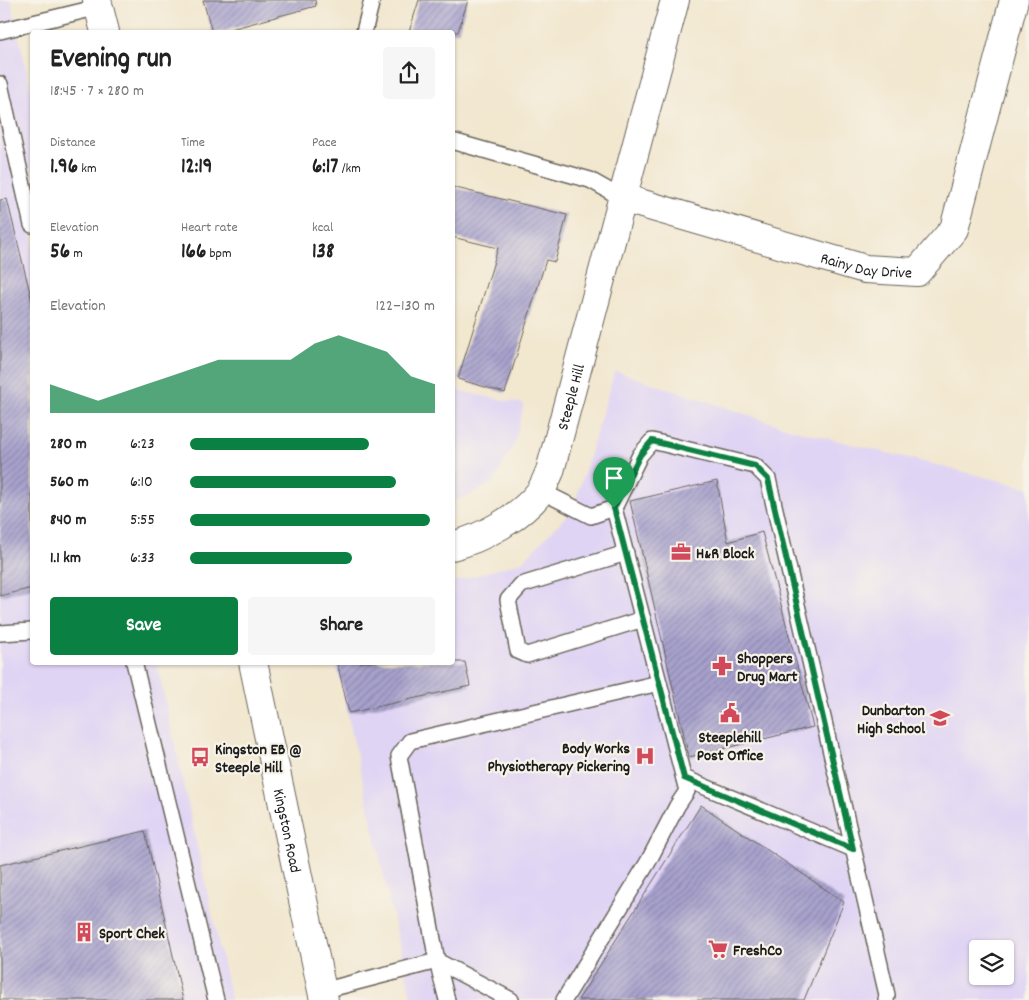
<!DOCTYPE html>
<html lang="en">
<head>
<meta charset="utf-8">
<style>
	body { margin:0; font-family:Dekko,sans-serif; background:#f6f6f6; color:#222; height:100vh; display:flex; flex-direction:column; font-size:19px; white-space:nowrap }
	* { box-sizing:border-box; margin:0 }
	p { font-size:16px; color:#767676 }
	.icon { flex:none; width:28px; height:28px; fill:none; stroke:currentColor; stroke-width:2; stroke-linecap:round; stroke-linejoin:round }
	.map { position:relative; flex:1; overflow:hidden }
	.details { position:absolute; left:30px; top:30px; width:425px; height:635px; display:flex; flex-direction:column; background:#fff; border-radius:5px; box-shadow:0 1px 4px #0004 }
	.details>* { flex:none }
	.buttons { position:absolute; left:969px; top:940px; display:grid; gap:10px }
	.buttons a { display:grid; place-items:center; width:45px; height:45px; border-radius:5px; background:#fff; box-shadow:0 1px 4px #0004; font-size:25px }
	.pin { position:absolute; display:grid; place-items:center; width:42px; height:42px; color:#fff; margin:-51px -21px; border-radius:50% 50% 50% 0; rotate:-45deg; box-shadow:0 0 5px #0007 }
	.pin .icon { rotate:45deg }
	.round { display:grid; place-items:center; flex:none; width:52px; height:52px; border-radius:5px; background:#f6f6f6 }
	.summary { display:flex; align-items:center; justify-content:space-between; height:85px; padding:0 20px }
	h1 { font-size:28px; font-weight:800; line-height:38px }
	.stats { display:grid; grid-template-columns:repeat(3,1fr); gap:8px; height:85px; padding:5px 20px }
	.stats div { display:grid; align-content:center }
	.stats b { font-size:21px; font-weight:800 }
	.stats small { font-size:14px; font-weight:400 }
	.stats p { font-size:14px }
	.chart { height:140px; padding:10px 20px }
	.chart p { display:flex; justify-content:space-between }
	.chart svg { width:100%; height:90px; margin-top:5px; fill:#0b8043; opacity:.7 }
	.primary-button { display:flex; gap:10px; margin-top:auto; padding:10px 20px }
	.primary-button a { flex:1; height:58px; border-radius:5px; background:#0b8043; color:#fff; font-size:20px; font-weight:800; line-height:58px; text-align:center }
	.primary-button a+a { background:#f6f6f6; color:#222 }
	ul { padding:0 20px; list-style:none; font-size:16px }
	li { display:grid; grid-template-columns:80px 60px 1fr; align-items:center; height:38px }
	li i { height:12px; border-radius:6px; background:#0b8043 }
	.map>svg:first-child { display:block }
	.built { fill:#e0d4f4; fill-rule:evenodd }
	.building { fill:url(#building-hatch) }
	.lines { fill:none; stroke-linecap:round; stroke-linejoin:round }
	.lane-casing { stroke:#67635b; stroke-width:18 }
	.street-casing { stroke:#67635b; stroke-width:30 }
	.primary-casing { stroke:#67635b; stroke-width:30 }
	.lane { stroke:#fff; stroke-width:15 }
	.street { stroke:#fff; stroke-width:28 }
	.primary { stroke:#fff; stroke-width:28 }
	.route-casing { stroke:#fff; stroke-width:10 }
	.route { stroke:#0b8043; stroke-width:6 }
	.labels { text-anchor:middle; stroke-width:4.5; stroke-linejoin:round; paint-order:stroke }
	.street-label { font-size:16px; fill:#1c1c1c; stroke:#f7f3e8 }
	.poi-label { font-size:16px; font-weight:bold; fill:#1c1c1c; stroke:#f7f3e8; text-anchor:start }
</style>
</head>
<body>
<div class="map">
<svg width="1029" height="1000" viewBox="0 0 1029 1000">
	<defs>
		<pattern id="building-hatch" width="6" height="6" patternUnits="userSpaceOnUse" patternTransform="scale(1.25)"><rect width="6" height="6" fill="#a8a2cd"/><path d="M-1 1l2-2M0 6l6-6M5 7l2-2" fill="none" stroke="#8883a6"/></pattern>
	</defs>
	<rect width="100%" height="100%" fill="#f7f3e8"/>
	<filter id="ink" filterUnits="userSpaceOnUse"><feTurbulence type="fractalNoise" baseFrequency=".02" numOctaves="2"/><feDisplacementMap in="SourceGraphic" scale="10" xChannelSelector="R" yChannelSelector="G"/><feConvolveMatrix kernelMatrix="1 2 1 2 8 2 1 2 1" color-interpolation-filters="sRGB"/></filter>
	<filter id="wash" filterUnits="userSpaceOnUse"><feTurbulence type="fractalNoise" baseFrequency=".0096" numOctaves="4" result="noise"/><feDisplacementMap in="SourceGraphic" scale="20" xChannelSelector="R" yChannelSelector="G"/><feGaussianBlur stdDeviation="1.12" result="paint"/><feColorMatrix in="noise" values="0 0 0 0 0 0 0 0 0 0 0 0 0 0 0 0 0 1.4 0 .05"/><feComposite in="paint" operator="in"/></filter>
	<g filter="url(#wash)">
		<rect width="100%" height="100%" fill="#f2e7cf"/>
		<g class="built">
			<path d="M0 0H11L32 96V662L157 663 231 1000H0Z"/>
			<path d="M615 371 791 429 1029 488V1000H412L336 663 452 662 453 582 522 562 573 509ZM978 949H1005V976H978Z"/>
			<path d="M453 390 524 404 515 442 493 483 466 497 453 500Z"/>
		</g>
		<g id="blocks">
			<g class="building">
				<path d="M203 0H315L316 6 220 32H212Z"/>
				<path d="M419 0H468L458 32H409Z"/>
				<path d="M452 187 567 215 555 262 546 260 505 393 458 379 498 248 452 237Z"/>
				<path d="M7 199 32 301V588L0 596V200Z"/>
				<path d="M717 481 728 542 762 532 813 727 689 757 630 501Z"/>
				<path d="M337 662H465L470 686 349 713Z"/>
				<path d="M701 805 844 902 804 1000H578Z"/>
				<path d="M145 831 183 1000H0V865Z"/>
			</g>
		</g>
	</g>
	<g filter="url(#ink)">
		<use href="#blocks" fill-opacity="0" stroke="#67635b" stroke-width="1"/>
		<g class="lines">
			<defs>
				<g id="lane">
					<path d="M0 31 99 7"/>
					<path d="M364 32 372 0"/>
					<path d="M0 84 32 225"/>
					<path d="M452 141 590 180 622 198"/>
					<path d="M541 491 591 516 614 508 640 455 652 441 755 466 768 479 887 995 886 1000"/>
					<path d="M626 553 521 585 508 600 518 651 527 655 643 619"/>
					<path d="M0 633 32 631"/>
					<path d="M134 662 216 1000"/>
					<path d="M684 778 853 849"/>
					<path d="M322 991 437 961 511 1000"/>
					<path d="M447 1000 437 961 399 756 410 741 659 683"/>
					<path d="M564 1000 648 862 677 806 687 791 614 508"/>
				</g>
				<g id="street">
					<path id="s1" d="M622 198 865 269 917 272 954 229 1014 0"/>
					<path id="s2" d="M452 546C483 538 521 517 540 492 544 486 547 478 550 471L675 0"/>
				</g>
				<g id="primary">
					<path d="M97 0 105 32"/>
					<path id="s3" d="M253 662 324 1000"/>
				</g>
			</defs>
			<use href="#lane" class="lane-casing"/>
			<use href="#street" class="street-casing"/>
			<use href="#primary" class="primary-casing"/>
			<use href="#lane" class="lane"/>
			<use href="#street" class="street"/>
			<use href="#primary" class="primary"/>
		</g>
	</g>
	<g class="lines" filter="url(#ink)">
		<defs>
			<path id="route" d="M652 441 755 466 768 479 853 849 684 778 614 508 640 455Z"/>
		</defs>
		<use href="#route" class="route-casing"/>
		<use href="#route" class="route"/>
	</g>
	<defs>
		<symbol id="office-bare" viewBox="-9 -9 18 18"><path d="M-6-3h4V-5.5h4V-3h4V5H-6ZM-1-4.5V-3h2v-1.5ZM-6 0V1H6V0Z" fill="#d1495b" stroke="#f7f3e8" stroke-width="2.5" paint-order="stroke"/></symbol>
		<symbol id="pharmacy-bare" viewBox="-9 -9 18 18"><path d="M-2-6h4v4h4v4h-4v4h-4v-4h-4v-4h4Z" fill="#d1495b" stroke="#f7f3e8" stroke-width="2.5" paint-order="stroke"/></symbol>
		<symbol id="civic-bare" viewBox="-9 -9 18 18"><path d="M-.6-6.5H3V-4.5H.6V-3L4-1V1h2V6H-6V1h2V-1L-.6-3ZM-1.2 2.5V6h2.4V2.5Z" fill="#d1495b" stroke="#f7f3e8" stroke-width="2.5" paint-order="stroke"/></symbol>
		<symbol id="school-bare" viewBox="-9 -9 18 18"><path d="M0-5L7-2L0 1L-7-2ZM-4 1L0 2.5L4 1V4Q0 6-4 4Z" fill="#d1495b" stroke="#f7f3e8" stroke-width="2.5" paint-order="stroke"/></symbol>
		<symbol id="hospital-bare" viewBox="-9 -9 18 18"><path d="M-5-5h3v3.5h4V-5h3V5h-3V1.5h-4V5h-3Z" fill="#d1495b" stroke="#f7f3e8" stroke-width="2.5" paint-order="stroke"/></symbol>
		<symbol id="bus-bare" viewBox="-9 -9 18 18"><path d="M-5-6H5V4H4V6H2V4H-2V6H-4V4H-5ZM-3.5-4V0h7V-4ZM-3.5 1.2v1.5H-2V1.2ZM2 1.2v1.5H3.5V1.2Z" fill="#d1495b" stroke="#f7f3e8" stroke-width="2.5" paint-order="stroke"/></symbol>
		<symbol id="building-bare" viewBox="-9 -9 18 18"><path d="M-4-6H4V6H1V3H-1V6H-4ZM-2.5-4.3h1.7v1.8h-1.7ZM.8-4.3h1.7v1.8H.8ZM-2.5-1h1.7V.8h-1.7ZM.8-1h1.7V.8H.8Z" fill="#d1495b" stroke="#f7f3e8" stroke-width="2.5" paint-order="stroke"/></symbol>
		<symbol id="supermarket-bare" viewBox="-9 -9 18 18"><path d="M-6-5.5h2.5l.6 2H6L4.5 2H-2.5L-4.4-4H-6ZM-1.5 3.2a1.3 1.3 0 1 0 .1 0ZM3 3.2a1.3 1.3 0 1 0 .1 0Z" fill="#d1495b" stroke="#f7f3e8" stroke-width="2.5" paint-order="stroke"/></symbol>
	</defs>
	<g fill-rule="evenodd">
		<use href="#office-bare" x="667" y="538" width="28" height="28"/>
		<use href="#pharmacy-bare" x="708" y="652" width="28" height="28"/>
		<use href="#civic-bare" x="716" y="699" width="28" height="28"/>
		<use href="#school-bare" x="926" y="704" width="28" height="28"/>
		<use href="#hospital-bare" x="631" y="742" width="28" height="28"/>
		<use href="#bus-bare" x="186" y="743" width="28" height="28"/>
		<use href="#building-bare" x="70" y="918" width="28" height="28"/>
		<use href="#supermarket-bare" x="704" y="935" width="28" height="28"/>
	</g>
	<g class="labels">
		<g class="street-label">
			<text dy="6" stroke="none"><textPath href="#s1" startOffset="254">Rainy Day Drive</textPath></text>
			<text dy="6" stroke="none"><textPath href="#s2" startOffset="205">Steeple Hill</textPath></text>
			<text dy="6" stroke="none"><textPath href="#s3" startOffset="172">Kingston Road</textPath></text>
		</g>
		<g class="poi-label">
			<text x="696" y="558">H&amp;R Block</text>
			<text x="737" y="663">Shoppers<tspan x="737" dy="18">Drug Mart</tspan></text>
			<text x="925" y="715" text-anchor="end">Dunbarton<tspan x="925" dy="18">High School</tspan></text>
			<text x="730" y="742" text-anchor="middle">Steeplehill<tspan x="730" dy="18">Post Office</tspan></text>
			<text x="630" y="753" text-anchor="end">Body Works<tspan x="630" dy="18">Physiotherapy Pickering</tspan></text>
			<text x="215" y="754">Kingston EB @<tspan x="215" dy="18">Steeple Hill</tspan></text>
			<text x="99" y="938">Sport Chek</text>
			<text x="733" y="955">FreshCo</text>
		</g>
	</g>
</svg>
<div class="buttons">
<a><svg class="icon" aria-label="layers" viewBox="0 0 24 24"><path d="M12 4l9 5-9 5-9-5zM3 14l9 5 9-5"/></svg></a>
</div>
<div class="pin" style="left:614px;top:508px;background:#1e9e55"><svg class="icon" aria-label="arrive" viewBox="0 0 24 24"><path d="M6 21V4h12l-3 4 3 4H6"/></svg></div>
<section class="details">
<div class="summary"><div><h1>Evening run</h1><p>18:45 · 7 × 280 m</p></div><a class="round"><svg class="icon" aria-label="share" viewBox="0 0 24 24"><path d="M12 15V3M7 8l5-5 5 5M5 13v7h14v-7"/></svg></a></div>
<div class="stats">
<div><p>Distance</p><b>1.96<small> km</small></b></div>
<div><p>Time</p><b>12:19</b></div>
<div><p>Pace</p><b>6:17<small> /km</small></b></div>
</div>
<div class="stats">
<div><p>Elevation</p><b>56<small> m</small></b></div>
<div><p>Heart rate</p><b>166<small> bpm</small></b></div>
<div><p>kcal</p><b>138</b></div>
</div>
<div class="chart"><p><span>Elevation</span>122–130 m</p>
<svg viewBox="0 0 160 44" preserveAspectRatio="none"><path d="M0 44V30L10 34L20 38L30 34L40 30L50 26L60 22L70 18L80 18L90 18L100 18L110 10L120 6L130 10L140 14L150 26L160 30V44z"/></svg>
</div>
<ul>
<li><b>280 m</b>6:23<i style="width:73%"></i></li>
<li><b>560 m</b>6:10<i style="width:84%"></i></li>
<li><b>840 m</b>5:55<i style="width:98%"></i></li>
<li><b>1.1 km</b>6:33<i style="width:66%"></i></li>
</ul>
<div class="primary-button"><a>Save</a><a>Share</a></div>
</section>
</div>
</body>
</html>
